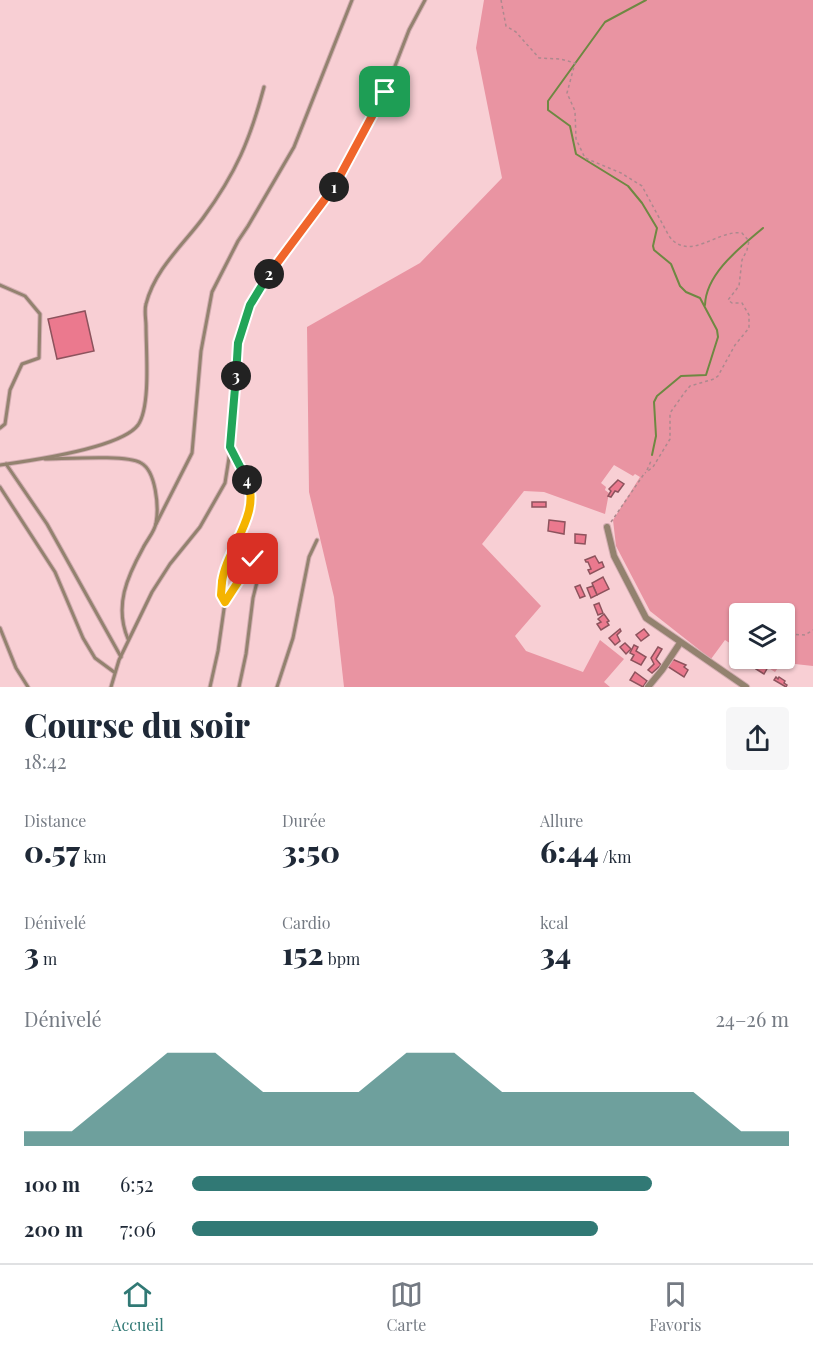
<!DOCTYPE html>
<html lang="fr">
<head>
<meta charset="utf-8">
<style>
	body { margin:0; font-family:"Playfair Display",serif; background:#f6f6f7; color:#1f2937; height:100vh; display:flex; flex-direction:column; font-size:22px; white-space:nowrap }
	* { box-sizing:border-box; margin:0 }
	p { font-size:20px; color:#747a83 }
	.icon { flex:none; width:33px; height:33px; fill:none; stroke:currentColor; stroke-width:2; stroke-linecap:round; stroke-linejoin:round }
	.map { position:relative; height:687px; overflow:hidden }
	.side { display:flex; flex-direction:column; background:#fff; flex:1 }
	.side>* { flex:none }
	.controls { position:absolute; left:729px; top:603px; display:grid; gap:12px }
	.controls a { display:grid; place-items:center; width:66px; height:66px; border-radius:6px; background:#fff; box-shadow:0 2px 4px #0004; font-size:30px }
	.pin { position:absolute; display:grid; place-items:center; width:51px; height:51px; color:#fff; margin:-26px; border-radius:12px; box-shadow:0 3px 9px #0006 }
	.km { position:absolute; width:30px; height:30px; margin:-15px; border-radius:50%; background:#222; color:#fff; font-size:16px; line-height:30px; text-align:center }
	.round { display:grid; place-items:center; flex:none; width:63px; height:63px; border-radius:6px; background:#f6f6f7 }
	.head { display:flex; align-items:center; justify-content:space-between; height:102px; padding:0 24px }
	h1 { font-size:33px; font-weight:800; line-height:45px }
	.stats { display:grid; grid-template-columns:repeat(3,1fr); gap:9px; height:102px; padding:6px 24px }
	.stats div { display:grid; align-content:center }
	.stats b { font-size:30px; font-weight:800 }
	.stats small { font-size:16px; font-weight:400 }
	.stats p { font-size:16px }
	.chart { height:168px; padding:12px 24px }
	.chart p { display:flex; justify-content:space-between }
	.chart svg { width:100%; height:108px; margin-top:6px; fill:#317975; opacity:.7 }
	ul { padding:0 24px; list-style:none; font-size:20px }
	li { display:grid; grid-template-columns:96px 72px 1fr; align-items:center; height:45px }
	li i { height:15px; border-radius:8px; background:#317975 }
	.tab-bar { display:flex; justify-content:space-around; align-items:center; height:84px; border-top:2px solid #e0e1e3; background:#fff; font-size:16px; color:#747a83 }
	.tab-bar a { display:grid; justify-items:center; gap:3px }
	.tab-bar .active { color:#317975 }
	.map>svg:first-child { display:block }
	.green { fill:#e994a2 }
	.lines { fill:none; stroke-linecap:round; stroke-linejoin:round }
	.stream { stroke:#6e8842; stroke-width:2 }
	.building { fill:#eb798e; stroke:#8d535d; stroke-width:1.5 }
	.lane-casing { stroke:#d2adb1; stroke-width:5 }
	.street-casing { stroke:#d2adb1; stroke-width:8 }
	.path { stroke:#ac898e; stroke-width:1.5; stroke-dasharray:3 3; stroke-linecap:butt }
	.lane { stroke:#93826f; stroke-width:3 }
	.street { stroke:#93826f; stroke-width:6 }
	.split-1-casing { stroke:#fff; stroke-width:12 }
	.split-2-casing { stroke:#fff; stroke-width:12 }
	.split-3-casing { stroke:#fff; stroke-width:12 }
	.split-4-casing { stroke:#fff; stroke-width:12 }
	.split-5-casing { stroke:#fff; stroke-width:12 }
	.split-6-casing { stroke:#fff; stroke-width:12 }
	.split-1 { stroke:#f0652b; stroke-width:8 }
	.split-2 { stroke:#f0652b; stroke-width:8 }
	.split-3 { stroke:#22a559; stroke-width:8 }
	.split-4 { stroke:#22a559; stroke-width:8 }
	.split-5 { stroke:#f5b400; stroke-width:8 }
	.split-6 { stroke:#f5b400; stroke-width:8 }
</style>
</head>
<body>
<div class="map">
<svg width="813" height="687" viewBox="0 0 813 687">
	<rect width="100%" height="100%" fill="#f8cfd4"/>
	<path class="green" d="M484 0H813V666L795 664 786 657 775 672 754 659 784 658V614H740L739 649 725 640 711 659 650 611 616 546 613 520 640 477 635 474 633 476 614 465 601 483 606 487 605 490 609 493 605 514 544 492 524 491 482 544 541 606 515 636 526 651 583 672 600 640 624 659 604 682 610 687H344L334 597 309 492 307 327 420 263 502 178 476 48Z"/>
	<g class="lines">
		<g class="stream">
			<path d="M646 0 605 22 548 101V110L570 126 576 154 628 186 642 203 657 228 653 246 654 250 671 264 680 286 686 292 700 298 717 330 718 337 706 375 681 376 657 396 654 402 656 436 652 455"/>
			<path d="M705 305C706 273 741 247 763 228"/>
		</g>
	</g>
	<g class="building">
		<path d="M85 311 94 351 57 359 48 319Z"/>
		<path d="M618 480 624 484 618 492 615 491 611 497 608 496 611 491 609 489Z"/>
		<rect x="532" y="502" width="14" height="5"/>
		<path d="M549 520 565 522 564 534 548 531Z"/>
		<path d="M575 534 586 535 585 544 575 543Z"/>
		<path d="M595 556 599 563 602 562 604 567 590 574 588 570 591 569 588 562H586L585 560Z"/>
		<path d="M603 577 609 589 597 595 592 583Z"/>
		<path d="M580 585 585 596 580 598 575 587Z"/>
		<path d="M593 586 597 595 591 598 587 588Z"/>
		<path d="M599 603 603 613 598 615 594 605Z"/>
		<path d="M604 614 609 621 607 622 609 625 601 630 597 624 601 622 598 619Z"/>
		<path d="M620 629 621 631 617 635 620 641 615 645 609 638Z"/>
		<path d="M644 629 649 635 641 641 636 635Z"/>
		<path d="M625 643 631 649 626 654 620 647Z"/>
		<path d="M634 645 638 647 636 651 646 657 641 665 631 660 634 655 630 653Z"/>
		<path d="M658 647 662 649 656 659 661 665 652 673 648 670 654 664 651 658Z"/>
		<path d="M740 658 749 659 744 668 737 663Z"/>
		<path d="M672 659 686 665 684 667 688 670 684 677 667 666Z"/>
		<path d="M761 662 768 667 764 674 756 669Z"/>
		<path d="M635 672 647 681 643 687 630 680Z"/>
		<path d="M776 677 778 679 779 677 785 681 784 683 787 685 786 687 774 680Z"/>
	</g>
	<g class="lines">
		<defs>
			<g id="lane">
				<path d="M0 285 25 296 40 314 39 358 22 364 10 390 5 424 0 428"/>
				<path d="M45 459C63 459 127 454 141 463 156 471 159 507 156 523 155 531 147 540 143 548 127 577 114 606 128 639"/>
				<path d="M6 464 47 524 121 657"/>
				<path d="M0 465C29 461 121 448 138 425 151 406 146 351 146 326 146 319 144 311 146 304 155 269 183 245 203 218 236 173 250 140 264 87"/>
				<path d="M0 487 55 572 83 638 95 658 114 672"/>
				<path d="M156 524 192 453 201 351 212 292 238 241 248 226 294 147 352 0"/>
				<path d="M225 602C207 573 251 529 251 499 251 480 238 463 230 447"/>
				<path d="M0 628 16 668 28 687"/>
				<path d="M111 687 119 660 152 592 170 564 200 527 225 483 229 458 238 343 250 305 269 274 331 193 385 92 409 30 425 0"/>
				<path d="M210 687 218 651 225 602 260 548 262 547 264 554 253 598 246 654 239 687"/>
				<path d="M277 687 293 638 309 557 317 540"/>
			</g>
			<g id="street">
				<path d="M607 527 614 556 646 618 746 687"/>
				<path d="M648 687 662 670 680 643"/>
			</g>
		</defs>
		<use href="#lane" class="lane-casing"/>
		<use href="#street" class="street-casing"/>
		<g class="path">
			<path d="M501 0 506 26 516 32 539 58 560 59 575 63 567 93 575 111 576 139 585 158 621 173 642 186 669 236C689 263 718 229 742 233L749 241 747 250 742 260 739 286 728 300 732 303H742L749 315V328L735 345 718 376 714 379 690 386 685 392 670 413V439L653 467 645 473"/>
			<path d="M647 470 651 461"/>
			<path d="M611 522 644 474"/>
			<path d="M784 634 805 635 813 630"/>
		</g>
		<use href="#lane" class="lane"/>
		<use href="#street" class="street"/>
	</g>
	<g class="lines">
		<defs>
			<path id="split-1" d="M334 187 385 92"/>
			<path id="split-2" d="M269 274 334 187"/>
			<path id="split-3" d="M236 376 238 343 250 305 269 274"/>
			<path id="split-4" d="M236 376 230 447 247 480"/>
			<path id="split-5" d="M222 582C226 549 262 514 247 480"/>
			<path id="split-6" d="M222 582 221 595 225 602 253 559"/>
		</defs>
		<use href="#split-1" class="split-1-casing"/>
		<use href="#split-2" class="split-2-casing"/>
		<use href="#split-3" class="split-3-casing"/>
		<use href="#split-4" class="split-4-casing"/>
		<use href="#split-5" class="split-5-casing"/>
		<use href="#split-6" class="split-6-casing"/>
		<use href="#split-1" class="split-1"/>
		<use href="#split-2" class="split-2"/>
		<use href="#split-3" class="split-3"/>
		<use href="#split-4" class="split-4"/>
		<use href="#split-5" class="split-5"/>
		<use href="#split-6" class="split-6"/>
	</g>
</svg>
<div class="controls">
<a><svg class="icon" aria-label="layers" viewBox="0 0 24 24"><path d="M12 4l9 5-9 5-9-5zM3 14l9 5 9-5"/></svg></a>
</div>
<div class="pin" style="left:385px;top:92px;background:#1e9e55"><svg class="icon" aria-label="arrive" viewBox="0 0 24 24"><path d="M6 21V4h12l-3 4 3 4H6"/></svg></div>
<div class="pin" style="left:253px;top:559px;background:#d93025"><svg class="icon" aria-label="check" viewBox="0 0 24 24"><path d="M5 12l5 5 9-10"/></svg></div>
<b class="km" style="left:334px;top:187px">1</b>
<b class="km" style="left:269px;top:274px">2</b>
<b class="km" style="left:236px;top:376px">3</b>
<b class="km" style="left:247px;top:480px">4</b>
</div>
<section class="side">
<div class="head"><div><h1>Course du soir</h1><p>18:42</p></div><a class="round"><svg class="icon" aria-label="share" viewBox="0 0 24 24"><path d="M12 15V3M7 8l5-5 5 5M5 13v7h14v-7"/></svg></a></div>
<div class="stats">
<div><p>Distance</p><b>0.57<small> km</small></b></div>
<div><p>Durée</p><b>3:50</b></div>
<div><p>Allure</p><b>6:44<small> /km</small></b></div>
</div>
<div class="stats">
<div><p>Dénivelé</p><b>3<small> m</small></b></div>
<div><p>Cardio</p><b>152<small> bpm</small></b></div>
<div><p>kcal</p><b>34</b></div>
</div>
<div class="chart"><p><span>Dénivelé</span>24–26 m</p>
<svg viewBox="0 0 160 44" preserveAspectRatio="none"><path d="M0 44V38L10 38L20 22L30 6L40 6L50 22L60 22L70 22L80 6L90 6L100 22L110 22L120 22L130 22L140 22L150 38L160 38V44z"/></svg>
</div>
<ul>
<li><b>100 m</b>6:52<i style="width:77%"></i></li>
<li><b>200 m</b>7:06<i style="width:68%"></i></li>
</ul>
</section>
<nav class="tab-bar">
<a class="active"><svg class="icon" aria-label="home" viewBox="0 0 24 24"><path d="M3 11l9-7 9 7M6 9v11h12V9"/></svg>Accueil</a>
<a><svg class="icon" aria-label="map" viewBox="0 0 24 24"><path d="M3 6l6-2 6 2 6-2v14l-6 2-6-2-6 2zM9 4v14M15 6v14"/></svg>Carte</a>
<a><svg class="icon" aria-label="saved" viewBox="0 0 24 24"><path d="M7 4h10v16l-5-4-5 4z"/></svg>Favoris</a>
</nav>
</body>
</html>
